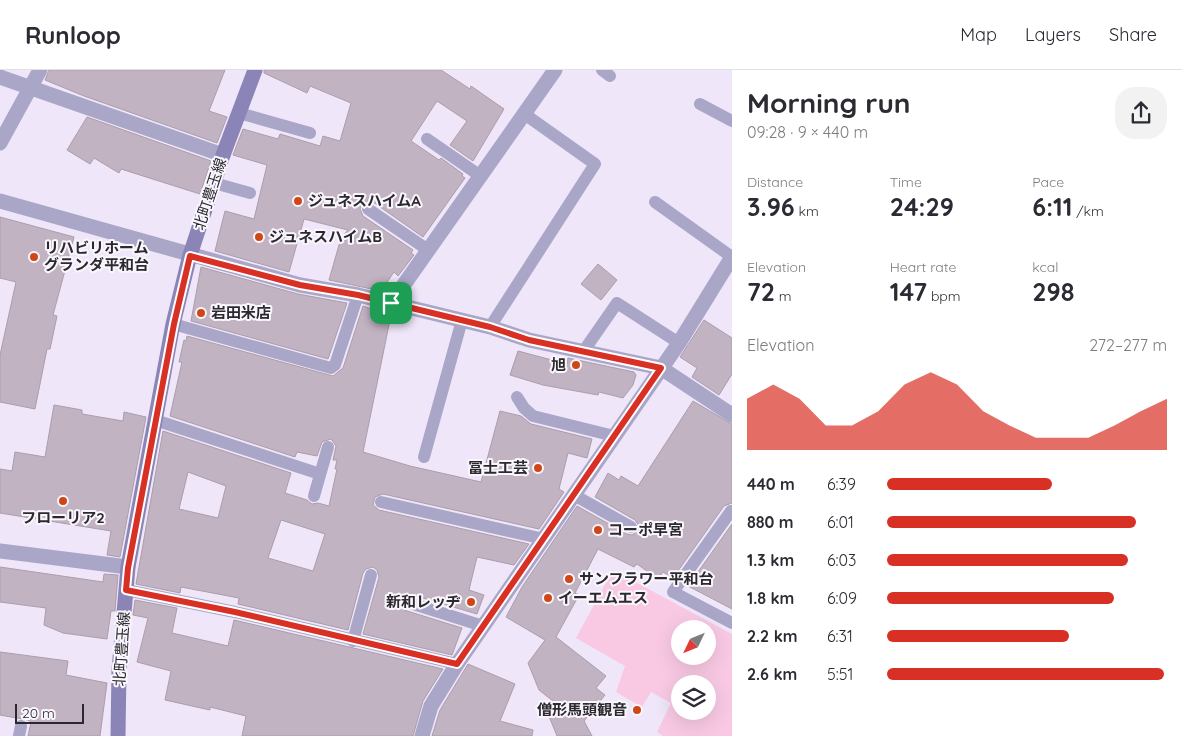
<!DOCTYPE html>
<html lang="en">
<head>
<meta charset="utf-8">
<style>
	body { margin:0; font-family:Quicksand,"Noto Sans JP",sans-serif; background:#f2f2f3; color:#2b2b33; height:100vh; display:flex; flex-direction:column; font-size:19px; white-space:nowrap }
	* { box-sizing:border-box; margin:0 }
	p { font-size:16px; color:#7c7c81 }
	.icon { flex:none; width:28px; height:28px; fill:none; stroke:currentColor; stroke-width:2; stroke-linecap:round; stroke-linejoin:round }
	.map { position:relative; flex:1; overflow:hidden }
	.sheet { display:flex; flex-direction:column; background:#fff; width:450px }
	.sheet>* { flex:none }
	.needle { width:32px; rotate:227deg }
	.buttons { position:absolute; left:671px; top:550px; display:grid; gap:10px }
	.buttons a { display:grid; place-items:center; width:45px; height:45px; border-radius:50%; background:#fff; box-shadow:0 5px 20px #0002; font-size:25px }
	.scale { position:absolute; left:15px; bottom:12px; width:69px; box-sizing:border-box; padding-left:5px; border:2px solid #2b282e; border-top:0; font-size:14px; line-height:18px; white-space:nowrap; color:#2b282e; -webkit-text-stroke:4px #faf6fd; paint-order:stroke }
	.pin { position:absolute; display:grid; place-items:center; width:42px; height:42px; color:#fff; margin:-21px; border-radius:10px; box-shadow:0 2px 8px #0006 }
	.round { display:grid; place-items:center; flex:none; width:52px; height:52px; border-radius:20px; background:#f2f2f3 }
	.overview { display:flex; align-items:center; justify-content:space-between; height:85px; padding:0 15px }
	h1 { font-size:28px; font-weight:800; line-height:38px }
	.metrics { display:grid; grid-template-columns:repeat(3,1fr); gap:8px; height:85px; padding:5px 15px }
	.metrics div { display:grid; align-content:center }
	.metrics b { font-size:25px; font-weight:800 }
	.metrics small { font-size:14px; font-weight:400 }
	.metrics p { font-size:14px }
	.chart { height:140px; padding:10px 15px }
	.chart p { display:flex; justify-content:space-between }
	.chart svg { width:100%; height:90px; margin-top:5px; fill:#d93025; opacity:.7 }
	ul { padding:0 15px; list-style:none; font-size:16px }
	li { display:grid; grid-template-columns:80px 60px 1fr; align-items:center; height:38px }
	li i { height:12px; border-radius:6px; background:#d93025 }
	header { display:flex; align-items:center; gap:30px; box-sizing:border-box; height:70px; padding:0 25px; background:#fff; border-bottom:1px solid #e1e1e2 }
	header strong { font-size:24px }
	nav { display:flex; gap:28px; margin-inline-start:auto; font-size:18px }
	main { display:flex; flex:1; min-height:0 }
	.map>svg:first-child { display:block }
	.green { fill:#f9c9e4; fill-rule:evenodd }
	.building { fill:#c2b3c2; stroke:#ab9dab; fill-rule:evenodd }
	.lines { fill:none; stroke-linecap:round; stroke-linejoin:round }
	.lane { stroke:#a9a6c8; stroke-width:12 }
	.street { stroke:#a9a6c8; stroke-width:15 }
	.secondary { stroke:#8a85b6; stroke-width:15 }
	.route-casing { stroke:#fff; stroke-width:10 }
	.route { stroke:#d93025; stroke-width:6 }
	.poi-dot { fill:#cf4717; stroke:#faf6fd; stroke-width:2 }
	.labels { text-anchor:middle; stroke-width:4; stroke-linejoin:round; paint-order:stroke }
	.street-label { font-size:15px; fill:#2b282e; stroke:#faf6fd }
	.poi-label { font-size:15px; font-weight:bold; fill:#2b282e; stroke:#faf6fd; text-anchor:start }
</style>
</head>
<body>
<header>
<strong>Runloop</strong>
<nav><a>Map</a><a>Layers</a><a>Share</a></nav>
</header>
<main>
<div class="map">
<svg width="732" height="666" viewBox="0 0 732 666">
	<rect width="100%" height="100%" fill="#efe6f9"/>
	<path class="green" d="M613 500 732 564V666H663L657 662 671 633 651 622 642 637 616 622 625 596 576 568ZM680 559H708V586H680ZM680 614H708V641H680Z"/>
	<g class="building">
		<path d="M49 0H225L209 41 227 47 217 73 84 26 45 10Z"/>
		<path d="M264 0H441L470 19 471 16 504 39 473 91 450 75 467 51 437 31 411 71 439 90 441 88 463 104 462 106 465 108 423 167 373 132 368 131 362 134 360 139 363 146 413 180 411 183 414 185 398 206 394 202 381 221 329 210 341 168 348 160 304 149 289 202 215 181 225 141 254 149 267 95 233 85 243 59 278 69 280 64 320 76 323 66 340 71 351 33 310 16 307 23 264 3Z"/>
		<path d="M87 47 211 91 200 124 121 99 119 103 94 88 90 94 67 80Z"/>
		<path d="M0 147 74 167 53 245 57 246 50 279H47L35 339 0 332V285L16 212 0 208Z"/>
		<path d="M598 194 617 210 601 230 581 214Z"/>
		<path d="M201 197 298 224 347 233 328 289 191 251Z"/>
		<path d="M363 236 391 245 363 382 410 396 481 412 500 341 521 346 531 354 592 369 587 388 568 383 559 419 564 422 539 459 383 424 375 427 373 435 379 440 529 474 514 495 477 487 469 520 484 525 477 544 409 524 401 526 399 533 404 540 462 558 452 585 363 564 379 507 377 500 373 497 366 499 363 503 348 560 238 534 239 528 181 517 180 523 136 514 163 361 291 403 285 423 307 430 312 434 318 433 329 436 337 399H335L337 390H333L336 376 331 369 322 372 317 386 297 382 295 387 170 346 182 292H179L184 270 186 271 187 266 333 306 343 298ZM188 402 226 416 218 448 179 439ZM281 450 325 464 313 501 268 488Z"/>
		<path d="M704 250 732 268V304L719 325 692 307 697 298 680 287Z"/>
		<path d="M518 281 567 294 568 288 634 302 636 305 633 315 623 328 599 322 598 325 543 315 510 305Z"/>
		<path d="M693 331 732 354V433L724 436 673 508 663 502 658 509 637 494 634 497 598 479 575 523 579 525 556 567 606 606 596 618 605 625 584 651 592 666H557L546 639 553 631 539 620 528 593 545 570 506 547 522 517 577 436 627 464 632 465 638 461 639 456 635 450 595 427 608 403 619 410 621 406 638 416Z"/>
		<path d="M54 335 82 340V344L123 351 124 342 146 347 120 487 107 485 111 461 0 443V399L12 401 15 382 45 387Z"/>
		<path d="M732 454V539L688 516Z"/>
		<path d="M0 497 103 512 104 504 118 505 115 541H111L107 569 63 563 44 555 46 538 0 532Z"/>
		<path d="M135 530 177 538 172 563 228 576 234 550 443 599 423 631 413 666H242L246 646 210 637V640L165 630 171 601 137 592 148 548 133 545Z"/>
		<path d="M0 582 68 591 66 605 107 613 100 666H28L31 652 28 650 0 645Z"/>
		<path d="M468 594 515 614 500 651 533 660 532 666H432L440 640Z"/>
	</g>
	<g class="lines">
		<g class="lane">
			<path d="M602 0 610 6"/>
			<path d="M700 34 732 51"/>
			<path d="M239 43 310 63"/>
			<path d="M427 69 479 105"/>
			<path d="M214 113 250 123"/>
			<path d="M655 132 732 187"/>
			<path d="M368 139 428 180"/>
			<path d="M173 254 331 298 335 295 358 225"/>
			<path d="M490 257 595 94 523 43"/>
			<path d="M583 282 617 233 679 273"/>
			<path d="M517 327 524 338 533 346 614 366"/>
			<path d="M155 350 320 404"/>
			<path d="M424 387 462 250"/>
			<path d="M574 425 631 457"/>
			<path d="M314 426 328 377"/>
			<path d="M381 432 544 469"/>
			<path d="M731 441 673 522 732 553"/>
			<path d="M126 520 235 542 457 594"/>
			<path d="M407 532 483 556"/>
			<path d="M353 571 371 505"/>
			<path d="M19 666 21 656"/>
		</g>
		<g class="street">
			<path d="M0 7 223 85"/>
			<path d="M0 73 40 0"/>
			<path d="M0 131 300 215 358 225 490 257 529 270 661 298 732 345"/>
			<path d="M391 233 555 0"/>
			<path d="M0 481 128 497"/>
			<path d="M422 666 431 636 457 594 679 273 732 187"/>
		</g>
		<path class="secondary" d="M118 666 119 600 128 497 173 254 190 185 223 85 255 0"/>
	</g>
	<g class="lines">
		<defs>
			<path id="route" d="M190 186 300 215 358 225 490 257 529 270 661 298 457 594 235 542 126 520 128 498 174 254Z"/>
		</defs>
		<use href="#route" class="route-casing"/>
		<use href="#route" class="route"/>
	</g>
	<g class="poi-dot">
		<circle cx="298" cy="131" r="5"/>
		<circle cx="259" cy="167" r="5"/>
		<circle cx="34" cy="187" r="5"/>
		<circle cx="201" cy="243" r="5"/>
		<circle cx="576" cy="295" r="5"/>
		<circle cx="538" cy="398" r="5"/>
		<circle cx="63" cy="431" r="5"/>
		<circle cx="598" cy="460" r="5"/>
		<circle cx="569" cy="509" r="5"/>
		<circle cx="548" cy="528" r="5"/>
		<circle cx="471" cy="532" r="5"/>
		<circle cx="637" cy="640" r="5"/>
	</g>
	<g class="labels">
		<g class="street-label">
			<text transform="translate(210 124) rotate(-72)" y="5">北町豊玉線</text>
			<text transform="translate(122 579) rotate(-86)" y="5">北町豊玉線</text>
		</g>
		<g class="poi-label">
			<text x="308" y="136">ジュネスハイムA</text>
			<text x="269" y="172">ジュネスハイムB</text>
			<text x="44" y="183">リハビリホーム<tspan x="44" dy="17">グランダ平和台</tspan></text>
			<text x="211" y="248">岩田米店</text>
			<text x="566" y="300" text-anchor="end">旭</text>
			<text x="528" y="403" text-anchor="end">冨士工芸</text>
			<text x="63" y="453" text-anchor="middle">フローリア2</text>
			<text x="608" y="465">コーポ早宮</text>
			<text x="579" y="514">サンフラワー平和台</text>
			<text x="558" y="533">イーエムエス</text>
			<text x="461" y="537" text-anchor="end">新和レッヂ</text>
			<text x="627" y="645" text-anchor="end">僧形馬頭観音</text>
		</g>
	</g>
</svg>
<div class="buttons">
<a><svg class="needle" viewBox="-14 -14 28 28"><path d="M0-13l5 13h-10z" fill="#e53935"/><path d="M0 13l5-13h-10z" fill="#7c7c81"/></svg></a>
<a><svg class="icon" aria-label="layers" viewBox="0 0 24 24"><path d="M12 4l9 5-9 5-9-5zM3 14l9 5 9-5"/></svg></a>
</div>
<div class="scale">20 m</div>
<div class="pin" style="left:391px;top:233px;background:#1e9e55"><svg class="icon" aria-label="arrive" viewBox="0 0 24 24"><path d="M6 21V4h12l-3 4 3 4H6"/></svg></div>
</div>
<section class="sheet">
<div class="overview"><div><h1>Morning run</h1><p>09:28 · 9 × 440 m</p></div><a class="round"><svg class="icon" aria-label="share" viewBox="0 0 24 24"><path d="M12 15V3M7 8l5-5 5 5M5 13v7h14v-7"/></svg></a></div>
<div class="metrics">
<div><p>Distance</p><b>3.96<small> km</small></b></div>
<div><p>Time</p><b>24:29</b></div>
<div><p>Pace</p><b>6:11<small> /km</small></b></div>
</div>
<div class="metrics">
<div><p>Elevation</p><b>72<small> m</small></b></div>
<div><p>Heart rate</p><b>147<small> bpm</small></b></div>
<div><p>kcal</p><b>298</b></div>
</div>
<div class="chart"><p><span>Elevation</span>272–277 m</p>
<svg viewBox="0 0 160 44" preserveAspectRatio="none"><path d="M0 44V19L10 12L20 19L30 32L40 32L50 25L60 12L70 6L80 12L90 25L100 32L110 38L120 38L130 38L140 32L150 25L160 19V44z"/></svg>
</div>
<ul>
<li><b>440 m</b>6:39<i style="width:59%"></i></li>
<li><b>880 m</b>6:01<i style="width:89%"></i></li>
<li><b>1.3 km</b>6:03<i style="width:86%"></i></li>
<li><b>1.8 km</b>6:09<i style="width:81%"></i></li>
<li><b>2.2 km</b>6:31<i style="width:65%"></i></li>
<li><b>2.6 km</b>5:51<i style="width:99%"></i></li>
</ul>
</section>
</main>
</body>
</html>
